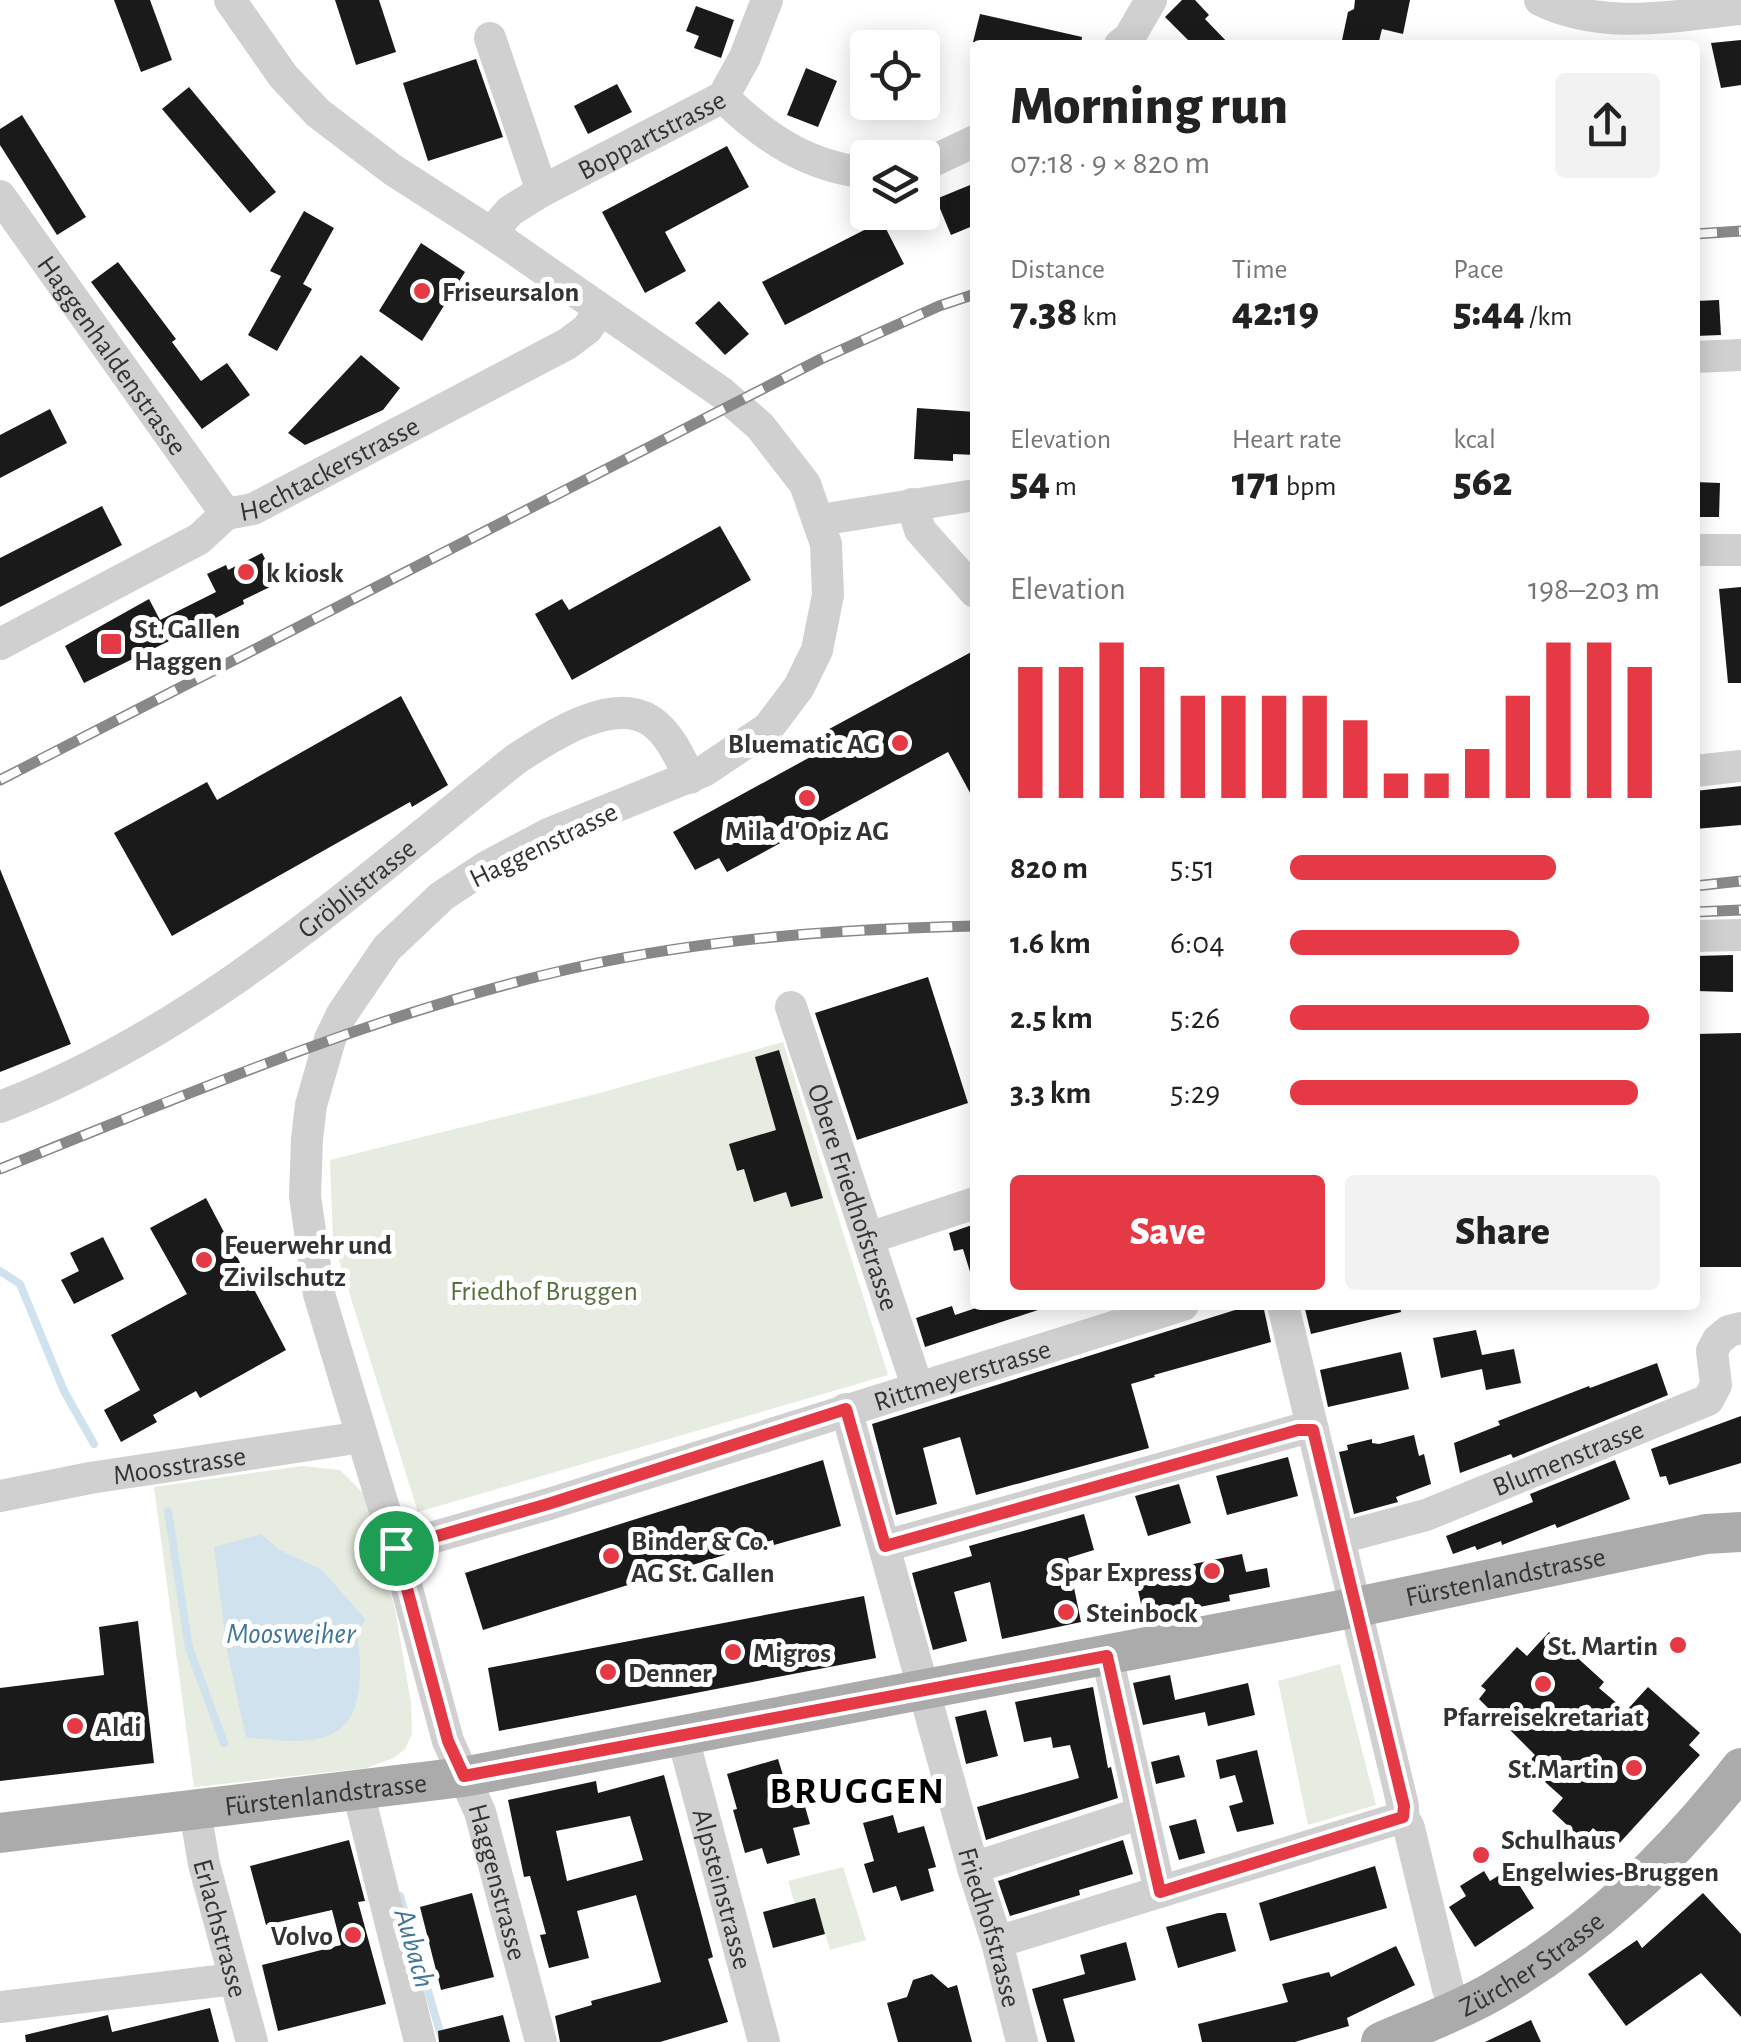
<!DOCTYPE html>
<html lang="en">
<head>
<meta charset="utf-8">
<style>
	body { margin:0; font-family:"Alegreya Sans",sans-serif; background:#f2f2f2; color:#222; height:100vh; display:flex; flex-direction:column; font-size:38px; white-space:nowrap }
	* { box-sizing:border-box; margin:0 }
	p { font-size:32px; color:#767676 }
	.icon { flex:none; width:55px; height:55px; fill:none; stroke:currentColor; stroke-width:2; stroke-linecap:round; stroke-linejoin:round }
	.map { position:relative; flex:1; overflow:hidden }
	.details { position:absolute; left:970px; top:40px; width:730px; height:1270px; display:flex; flex-direction:column; background:#fff; border-radius:10px; box-shadow:0 5px 25px #0003 }
	.details>* { flex:none }
	.controls { position:absolute; left:850px; top:30px; display:grid; gap:20px }
	.controls a { display:grid; place-items:center; width:90px; height:90px; border-radius:10px; background:#fff; box-shadow:0 5px 25px #0003; font-size:50px }
	.pin { position:absolute; display:grid; place-items:center; width:85px; height:85px; color:#fff; margin:-42px; border:5px solid #fff; border-radius:50%; box-shadow:0 2px 10px #0007 }
	.round { display:grid; place-items:center; flex:none; width:105px; height:105px; border-radius:10px; background:#f2f2f2 }
	.head { display:flex; align-items:center; justify-content:space-between; height:170px; padding:0 40px }
	h1 { font-size:55px; font-weight:800; line-height:75px }
	.figures { display:grid; grid-template-columns:repeat(3,1fr); gap:15px; height:170px; padding:10px 40px }
	.figures div { display:grid; align-content:center }
	.figures b { font-size:42px; font-weight:800 }
	.figures small { font-size:28px; font-weight:400 }
	.figures p { font-size:28px }
	.chart { height:280px; padding:20px 40px }
	.chart p { display:flex; justify-content:space-between }
	.chart svg { width:100%; height:180px; margin-top:10px; stroke:#e63946; stroke-width:6 }
	.primary-button { display:flex; gap:20px; margin-top:auto; padding:20px 40px }
	.primary-button a { flex:1; height:115px; border-radius:10px; background:#e63946; color:#fff; font-size:40px; font-weight:800; line-height:115px; text-align:center }
	.primary-button a+a { background:#f2f2f2; color:#222 }
	ul { padding:0 40px; list-style:none; font-size:32px }
	li { display:grid; grid-template-columns:160px 120px 1fr; align-items:center; height:75px }
	li i { height:25px; border-radius:12px; background:#e63946 }
	.map>svg:first-child { display:block }
	.green { fill:#e6ecdf }
	.water { fill:#cfe2ee }
	.lines { fill:none; stroke-linecap:round; stroke-linejoin:round }
	.stream { stroke:#cfe2ee; stroke-width:8 }
	.building { fill:#1a1a1a; fill-rule:evenodd }
	.minor { stroke:#d0d0d0; stroke-width:32 }
	.major { stroke:#ababab; stroke-width:40 }
	.rail-casing { stroke:#888; stroke-width:11 }
	.rail { stroke:#fff; stroke-width:8; stroke-dasharray:22; stroke-linecap:butt }
	.route-casing { stroke:#fff; stroke-width:20 }
	.route { stroke:#e63946; stroke-width:12 }
	.poi-dot { fill:#e63946; stroke:#fff; stroke-width:4 }
	.labels { text-anchor:middle; stroke-width:10; stroke-linejoin:round; paint-order:stroke }
	.street-label { font-size:28px; fill:#333; stroke:#fff }
	.poi-label { font-size:28px; font-weight:bold; fill:#333; stroke:#fff; text-anchor:start }
	.park-label { font-size:28px; fill:#56703f; stroke:#fff }
	.water-label { font-size:30px; font-style:italic; fill:#3f7597; stroke:#fff }
	.district-label { font-size:38px; font-weight:bold; letter-spacing:2.5px; fill:#000; stroke:#fff }
</style>
</head>
<body>
<div class="map">
<svg width="1741" height="2042" viewBox="0 0 1741 2042">
	<rect width="100%" height="100%" fill="#fff"/>
	<g class="green">
		<path d="M783 1042 888 1375 418 1512 333 1241 330 1160 596 1094Z"/>
		<path d="M302 1466 340 1470 363 1493 395 1609 411 1703 412 1734 405 1749 394 1758 366 1768 194 1787 154 1487Z"/>
		<path d="M1340 1664 1376 1805 1308 1825 1278 1681Z"/>
		<path d="M843 1867 866 1940 830 1950 815 1899 795 1904 788 1881Z"/>
	</g>
	<path class="water" d="M261 1534 278 1549 322 1570 365 1619C353 1644 360 1641 360 1665 362 1749 313 1745 246 1737L227 1651 214 1547Z"/>
	<g class="lines">
		<g class="stream">
			<path d="M0 1271 20 1284 64 1391 94 1444"/>
			<path d="M168 1511 189 1648 224 1743"/>
			<path d="M400 1896 443 2042"/>
		</g>
	</g>
	<g class="building">
		<path d="M114 0H150L172 60 141 72Z"/>
		<path d="M335 0H379L396 52 356 65Z"/>
		<path d="M1182 0H1195L1209 15 1205 19 1230 45H1193L1165 17Z"/>
		<path d="M1355 0H1410L1403 34 1382 29 1378 45H1341L1348 12 1354 9Z"/>
		<path d="M696 6 734 20 721 58 694 48 699 36 686 31Z"/>
		<path d="M980 14 1082 37 1081 45H987L973 42Z"/>
		<path d="M1741 40V85L1721 88 1711 43Z"/>
		<path d="M476 59 503 137 428 161 403 83Z"/>
		<path d="M806 68 837 81 818 127 787 115Z"/>
		<path d="M617 84 632 112 588 134 574 106Z"/>
		<path d="M189 87 276 192 250 213 162 109Z"/>
		<path d="M22 115 86 217 57 235 0 145V129Z"/>
		<path d="M727 146 749 187 665 232 686 271 645 293 602 212Z"/>
		<path d="M975 183V225L951 235 936 199Z"/>
		<path d="M304 211 334 228 303 284 312 289 277 351 248 335 281 276 270 271Z"/>
		<path d="M882 221 904 264 785 325 762 282Z"/>
		<path d="M421 243 465 272 422 341 379 311Z"/>
		<path d="M118 262 176 339 172 342 201 381 227 363 250 395 202 429 91 282Z"/>
		<path d="M1719 300 1721 335 1695 336V301Z"/>
		<path d="M719 301 749 334 725 355 695 323Z"/>
		<path d="M361 355 400 388 383 410 305 445 288 433Z"/>
		<path d="M917 408 975 412V455L953 454V461L914 459Z"/>
		<path d="M50 409 67 443 0 478V435Z"/>
		<path d="M1695 482 1720 483 1719 517H1695Z"/>
		<path d="M102 506 122 545 0 607V558Z"/>
		<path d="M720 526 751 580 572 680 535 614 562 599 569 610Z"/>
		<path d="M262 553 278 583 243 600 244 604 84 683 65 646 149 599 160 620 216 592 207 574 226 565 228 570Z"/>
		<path d="M1741 587V683H1728L1719 589Z"/>
		<path d="M975 650V802L948 752 727 872 719 858 695 870 673 832 814 755 807 741Z"/>
		<path d="M401 696 448 785 412 807 410 802 172 936 114 833 207 782 217 800Z"/>
		<path d="M1741 786V825L1695 829V791Z"/>
		<path d="M0 869 71 1044 0 1072Z"/>
		<path d="M1733 955V992L1695 991V956Z"/>
		<path d="M928 977 968 1103 857 1140 815 1013Z"/>
		<path d="M1741 1033V1267H1695V1034Z"/>
		<path d="M779 1050 823 1198 791 1207 786 1192 754 1202 744 1169 737 1171 729 1144 776 1130 755 1057Z"/>
		<path d="M206 1198 286 1350 200 1398 196 1391 153 1415 157 1422 121 1442 104 1410 140 1390 111 1335 187 1294 150 1228Z"/>
		<path d="M975 1224V1274L971 1275 963 1249 954 1251 949 1233Z"/>
		<path d="M103 1237 124 1279 74 1304 61 1280 79 1271 70 1253Z"/>
		<path d="M985 1305H1041V1309L925 1347 916 1318 952 1306 955 1315Z"/>
		<path d="M1251 1305H1263L1271 1342 1154 1375 1155 1377 1131 1384 1149 1448 976 1495 960 1437 923 1448 937 1504 896 1515 872 1424Z"/>
		<path d="M1304 1305H1400L1401 1312 1311 1334Z"/>
		<path d="M1476 1330 1482 1355 1514 1349 1521 1383 1486 1390 1482 1369 1441 1378 1433 1338Z"/>
		<path d="M1401 1352 1409 1389 1328 1407 1320 1370Z"/>
		<path d="M1657 1363 1668 1395 1513 1458 1511 1454 1460 1473 1454 1443 1500 1425 1498 1421 1589 1386 1590 1388Z"/>
		<path d="M1741 1416V1463L1669 1485 1666 1476 1660 1477 1651 1449Z"/>
		<path d="M1414 1435 1419 1456 1424 1454 1431 1484 1396 1497 1398 1502 1354 1514 1339 1452 1348 1450 1347 1445 1372 1439V1443L1379 1444Z"/>
		<path d="M1288 1457 1298 1496 1227 1515 1216 1476Z"/>
		<path d="M823 1460 841 1526 774 1545 773 1540 483 1630 465 1573Z"/>
		<path d="M1615 1460 1630 1499 1557 1528 1555 1524 1502 1545 1501 1541 1477 1550 1475 1546 1453 1554 1446 1536 1533 1502 1530 1494Z"/>
		<path d="M1179 1484 1191 1523 1148 1536 1135 1496Z"/>
		<path d="M1084 1514 1094 1550 1068 1558 1081 1622 1002 1639 990 1582 954 1592 967 1641 933 1650 912 1573 972 1556 969 1546Z"/>
		<path d="M1242 1554 1246 1572 1267 1568 1270 1587 1229 1595 1230 1601 1144 1618 1135 1576Z"/>
		<path d="M864 1596 876 1658 499 1731 488 1668Z"/>
		<path d="M138 1621 154 1763 0 1781V1688L104 1675 99 1627Z"/>
		<path d="M1549 1632 1604 1682 1599 1688 1626 1711 1648 1687 1700 1733 1689 1745 1700 1755 1615 1848 1593 1828 1583 1840 1552 1811 1563 1798 1526 1765 1535 1755 1479 1699 1486 1690 1481 1686 1517 1647 1527 1656Z"/>
		<path d="M1170 1675 1175 1700 1248 1683 1255 1715 1208 1726 1205 1712 1143 1725 1133 1683Z"/>
		<path d="M1093 1687 1108 1768 1111 1767 1118 1798 986 1840 977 1807 1079 1778 1070 1745 1053 1748 1051 1737 1024 1742 1015 1702Z"/>
		<path d="M986 1710 998 1756 966 1764 955 1717Z"/>
		<path d="M1257 1750 1274 1824 1237 1832 1229 1806 1243 1802 1235 1775 1220 1779 1216 1760Z"/>
		<path d="M1179 1755 1185 1777 1156 1784 1151 1762Z"/>
		<path d="M778 1759 786 1785 798 1782 810 1824 793 1828 800 1855 767 1864 762 1848 745 1853 733 1810 737 1809 727 1774Z"/>
		<path d="M664 1775 713 1957 708 1959 728 2022 660 2042H560L555 2016 592 2005 591 2001 661 1982 636 1895 577 1911 589 1958 549 1968 540 1935 546 1934 530 1876 524 1877 508 1800 596 1781 598 1793ZM630 1816 643 1860 567 1881 556 1831Z"/>
		<path d="M893 1815 898 1833 924 1826 936 1867 928 1869 934 1891 901 1901 896 1886 873 1893 864 1864 874 1861 863 1823Z"/>
		<path d="M1196 1819 1205 1853 1179 1860 1169 1826Z"/>
		<path d="M349 1840 365 1901 358 1902 386 2004 278 2031 262 1965 341 1945 332 1910 266 1925 250 1866Z"/>
		<path d="M1123 1840 1133 1874 1079 1890 1080 1895 1010 1916 998 1881Z"/>
		<path d="M1375 1866 1387 1908 1270 1941 1259 1903Z"/>
		<path d="M1509 1869 1534 1908 1475 1947 1449 1907 1466 1896 1460 1886 1484 1871 1490 1881Z"/>
		<path d="M472 1893 494 1977 441 1990 420 1907Z"/>
		<path d="M1703 1893 1741 1934V2017L1701 1973 1626 2026 1588 1974 1637 1940 1642 1948Z"/>
		<path d="M815 1898 825 1934 773 1948 763 1912Z"/>
		<path d="M1218 1913H1226L1236 1951 1178 1968 1166 1927Z"/>
		<path d="M1126 1942 1136 1980 1063 1999 1075 2042H1047L1032 1989 1085 1974 1080 1955Z"/>
		<path d="M1396 1946 1415 1985 1347 2018 1349 2026 1295 2042H1202L1198 2024 1288 2002 1282 1984 1329 1972 1331 1977Z"/>
		<path d="M932 1974 948 1988 957 1985 972 2042H898L887 2003 907 1997 913 1980Z"/>
		<path d="M210 2008 219 2042H26L25 2035 108 2015 112 2032Z"/>
		<path d="M503 2015 510 2042H439L438 2031Z"/>
		<path d="M1531 2020 1541 2042H1485Z"/>
	</g>
	<g class="lines">
		<g class="minor">
			<path id="s1" d="M230 0 283 76 318 113 393 170 491 233 722 393 760 426 805 484 826 544 828 595 817 650 799 687 768 728 704 771 548 834 486 867 442 896 387 948 342 1014 330 1039 311 1105 307 1139 305 1196 319 1294 396 1548 448 1741 480 1812 541 2042"/>
			<path d="M1540 0C1604 31 1673 16 1741 9"/>
			<path d="M490 38 542 191"/>
			<path d="M1120 45 1129 38 1151 0"/>
			<path d="M723 97C765 138 808 167 868 173"/>
			<path d="M922 166 975 141"/>
			<path id="s2" d="M0 196 226 514"/>
			<path id="s3" d="M491 233 510 211 542 191 723 97 745 57 767 0"/>
			<path d="M1695 357 1741 355"/>
			<path d="M912 504 920 530 975 592"/>
			<path d="M820 520 975 495"/>
			<path d="M1695 550H1741"/>
			<path id="s4" d="M0 644 199 539 226 514 253 509 567 344 587 329 600 310"/>
			<path d="M1695 771 1741 766"/>
			<path d="M1695 936 1741 935"/>
			<path id="s5" d="M791 1007 917 1386"/>
			<path id="s6" d="M0 1107C198 1031 352 890 516 759 548 738 612 695 651 721 670 734 680 758 690 778"/>
			<path d="M869 1238 975 1203"/>
			<path d="M1283 1305 1403 1806V1817L1409 1828 1448 1989 1459 2009"/>
			<path id="s7" d="M846 1409 973 1868 997 1942 1022 2042"/>
			<path id="s8" d="M0 1496 90 1478 362 1437"/>
			<path id="s9" d="M1340 1538 1426 1515 1708 1400 1716 1385 1712 1351 1718 1340 1729 1331 1741 1328"/>
			<path d="M885 1546 1298 1430H1313"/>
			<path id="s10" d="M396 1548 549 1504 1183 1305"/>
			<path d="M1107 1656 1160 1892"/>
			<path id="s11" d="M682 1734 764 2042"/>
			<path d="M358 1791 420 2042"/>
			<path id="s12" d="M195 1811 204 1864 252 2042"/>
			<path d="M973 1868 1141 1813"/>
			<path d="M997 1942 1403 1817"/>
			<path d="M0 2007 234 1979"/>
		</g>
		<g class="major">
			<path id="s13" d="M0 1833 463 1777 1357 1607 1706 1534 1741 1532"/>
			<path id="s14" d="M1381 2042C1418 2026 1457 2012 1492 1992 1592 1934 1671 1858 1741 1768"/>
		</g>
		<defs>
			<g id="rail">
				<path d="M1695 234 1741 231"/>
				<path d="M0 780 821 359 939 306 975 294"/>
				<path d="M1695 886 1741 881"/>
				<path d="M1695 912 1741 910"/>
				<path d="M0 1169C180 1097 359 1020 548 974 687 940 832 929 975 926"/>
			</g>
		</defs>
		<use href="#rail" class="rail-casing"/>
		<use href="#rail" class="rail"/>
	</g>
	<g class="lines">
		<defs>
			<path id="route" d="M846 1409 885 1546 1298 1430H1313L1404 1806 1403 1817 1160 1892 1107 1656 464 1776 448 1741 396 1548 548 1504Z"/>
		</defs>
		<use href="#route" class="route-casing"/>
		<use href="#route" class="route"/>
	</g>
	<g class="poi-dot">
		<circle cx="422" cy="291" r="10"/>
		<circle cx="246" cy="572" r="10"/>
		<rect x="99" y="632" width="24" height="24" rx="5"/>
		<circle cx="900" cy="743" r="10"/>
		<circle cx="807" cy="798" r="10"/>
		<circle cx="204" cy="1260" r="10"/>
		<circle cx="611" cy="1556" r="10"/>
		<circle cx="1212" cy="1571" r="10"/>
		<circle cx="1066" cy="1612" r="10"/>
		<circle cx="1678" cy="1645" r="10"/>
		<circle cx="733" cy="1652" r="10"/>
		<circle cx="608" cy="1672" r="10"/>
		<circle cx="1543" cy="1684" r="10"/>
		<circle cx="75" cy="1726" r="10"/>
		<circle cx="1634" cy="1768" r="10"/>
		<circle cx="1481" cy="1855" r="10"/>
		<circle cx="353" cy="1935" r="10"/>
	</g>
	<g class="labels">
		<g class="street-label">
			<text dy="10" stroke="none"><textPath href="#s3" startOffset="190">Boppartstrasse</textPath></text>
			<text dy="10" stroke="none"><textPath href="#s2" startOffset="195">Haggenhaldenstrasse</textPath></text>
			<text dy="10" stroke="none"><textPath href="#s4" startOffset="375">Hechtackerstrasse</textPath></text>
			<text transform="translate(543 844) rotate(-26)" y="10">Haggenstrasse</text>
			<text dy="10" stroke="none"><textPath href="#s6" startOffset="420">Gröblistrasse</textPath></text>
			<text dy="10" stroke="none"><textPath href="#s5" startOffset="200">Obere Friedhofstrasse</textPath></text>
			<text dy="10" stroke="none"><textPath href="#s10" startOffset="592">Rittmeyerstrasse</textPath></text>
			<text dy="10" stroke="none"><textPath href="#s9" startOffset="242">Blumenstrasse</textPath></text>
			<text dy="10" stroke="none"><textPath href="#s8" startOffset="182">Moosstrasse</textPath></text>
			<text dy="10" stroke="none"><textPath href="#s13" startOffset="1528">Fürstenlandstrasse</textPath></text>
			<text dy="10" stroke="none"><textPath href="#s13" startOffset="328">Fürstenlandstrasse</textPath></text>
			<text dy="10" stroke="none"><textPath href="#s1" startOffset="2448">Haggenstrasse</textPath></text>
			<text dy="10" stroke="none"><textPath href="#s11" startOffset="160">Alpsteinstrasse</textPath></text>
			<text dy="10" stroke="none"><textPath href="#s12" startOffset="120">Erlachstrasse</textPath></text>
			<text dy="10" stroke="none"><textPath href="#s7" startOffset="538">Friedhofstrasse</textPath></text>
			<text dy="10" stroke="none"><textPath href="#s14" startOffset="170">Zürcher Strasse</textPath></text>
		</g>
		<g class="poi-label">
			<text x="442" y="301">Friseursalon</text>
			<text x="266" y="582">k kiosk</text>
			<text x="134" y="638">St. Gallen<tspan x="134" dy="32">Haggen</tspan></text>
			<text x="880" y="753" text-anchor="end">Bluematic AG</text>
			<text x="807" y="840" text-anchor="middle">Mila d'Opiz AG</text>
			<text x="224" y="1254">Feuerwehr und<tspan x="224" dy="32">Zivilschutz</tspan></text>
			<text x="631" y="1550">Binder &amp; Co.<tspan x="631" dy="32">AG St. Gallen</tspan></text>
			<text x="1192" y="1581" text-anchor="end">Spar Express</text>
			<text x="1086" y="1622">Steinbock</text>
			<text x="1658" y="1655" text-anchor="end">St. Martin</text>
			<text x="753" y="1662">Migros</text>
			<text x="628" y="1682">Denner</text>
			<text x="1543" y="1726" text-anchor="middle">Pfarreisekretariat</text>
			<text x="95" y="1736">Aldi</text>
			<text x="1614" y="1778" text-anchor="end">St.Martin</text>
			<text x="1501" y="1849">Schulhaus<tspan x="1501" dy="32">Engelwies-Bruggen</tspan></text>
			<text x="333" y="1945" text-anchor="end">Volvo</text>
		</g>
		<g class="park-label">
			<text x="544" y="1300">Friedhof Bruggen</text>
		</g>
		<g class="water-label">
			<text x="291" y="1643">Moosweiher</text>
			<text transform="translate(415 1948) rotate(74)" y="10">Aubach</text>
		</g>
		<g class="district-label">
			<text x="858" y="1803">BRUGGEN</text>
		</g>
	</g>
</svg>
<div class="controls">
<a><svg class="icon" aria-label="locate" viewBox="0 0 24 24"><circle cx="12" cy="12" r="6"/><path d="M12 2v4M12 18v4M2 12h4M18 12h4"/></svg></a>
<a><svg class="icon" aria-label="layers" viewBox="0 0 24 24"><path d="M12 4l9 5-9 5-9-5zM3 14l9 5 9-5"/></svg></a>
</div>
<div class="pin" style="left:396px;top:1548px;background:#1e9e55"><svg class="icon" aria-label="arrive" viewBox="0 0 24 24"><path d="M6 21V4h12l-3 4 3 4H6"/></svg></div>
<section class="details">
<div class="head"><div><h1>Morning run</h1><p>07:18 · 9 × 820 m</p></div><a class="round"><svg class="icon" aria-label="share" viewBox="0 0 24 24"><path d="M12 15V3M7 8l5-5 5 5M5 13v7h14v-7"/></svg></a></div>
<div class="figures">
<div><p>Distance</p><b>7.38<small> km</small></b></div>
<div><p>Time</p><b>42:19</b></div>
<div><p>Pace</p><b>5:44<small> /km</small></b></div>
</div>
<div class="figures">
<div><p>Elevation</p><b>54<small> m</small></b></div>
<div><p>Heart rate</p><b>171<small> bpm</small></b></div>
<div><p>kcal</p><b>562</b></div>
</div>
<div class="chart"><p><span>Elevation</span>198–203 m</p>
<svg viewBox="0 0 160 44" preserveAspectRatio="none"><path d="M5 44V12M15 44V12M25 44V6M35 44V12M45 44V19M55 44V19M65 44V19M75 44V19M85 44V25M95 44V38M105 44V38M115 44V32M125 44V19M135 44V6M145 44V6M155 44V12"/></svg>
</div>
<ul>
<li><b>820 m</b>5:51<i style="width:72%"></i></li>
<li><b>1.6 km</b>6:04<i style="width:62%"></i></li>
<li><b>2.5 km</b>5:26<i style="width:97%"></i></li>
<li><b>3.3 km</b>5:29<i style="width:94%"></i></li>
</ul>
<div class="primary-button"><a>Save</a><a>Share</a></div>
</section>
</div>
</body>
</html>
